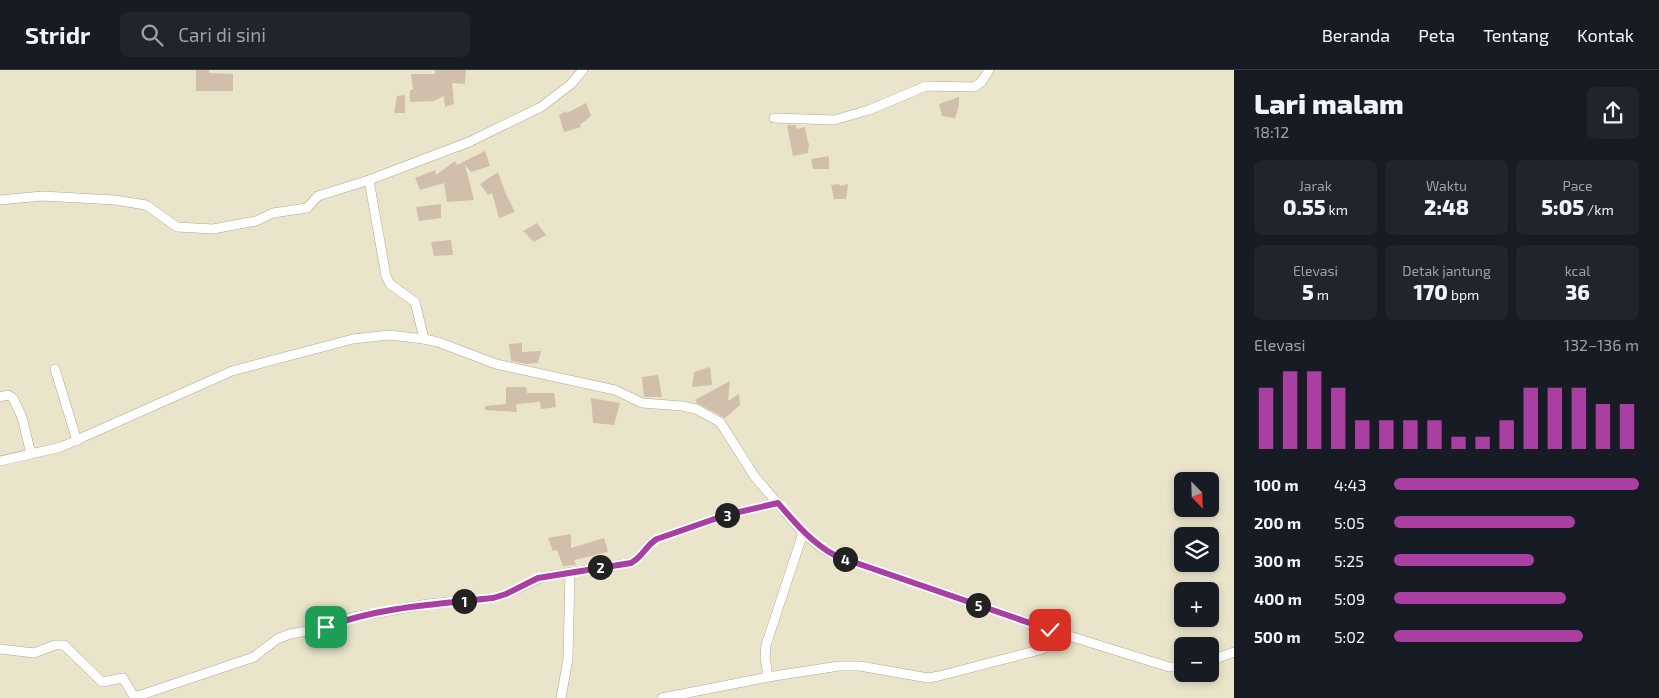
<!DOCTYPE html>
<html lang="id">
<head>
<meta charset="utf-8">
<style>
	body { margin:0; font-family:"Exo 2",sans-serif; background:#20242c; color:#f1f3f6; height:100vh; display:flex; flex-direction:column; font-size:19px; white-space:nowrap }
	* { box-sizing:border-box; margin:0 }
	p { font-size:16px; color:#9ea1a6 }
	.icon { flex:none; width:28px; height:28px; fill:none; stroke:currentColor; stroke-width:2; stroke-linecap:round; stroke-linejoin:round }
	.map { position:relative; flex:1; overflow:hidden }
	.sheet { display:flex; flex-direction:column; background:#171b24; width:425px }
	.sheet>* { flex:none }
	.needle { width:32px; rotate:157deg }
	.fabs { position:absolute; left:1174px; top:402px; display:grid; gap:10px }
	.fabs a { display:grid; place-items:center; width:45px; height:45px; border-radius:8px; background:#171b24; box-shadow:0 2px 8px #0003; font-size:25px }
	.pin { position:absolute; display:grid; place-items:center; width:42px; height:42px; color:#fff; margin:-21px; border-radius:10px; box-shadow:0 2px 8px #0006 }
	.km { position:absolute; width:25px; height:25px; margin:-12px; border-radius:50%; background:#222; color:#fff; font-size:14px; line-height:25px; text-align:center }
	.round { display:grid; place-items:center; flex:none; width:52px; height:52px; border-radius:8px; background:#20242c }
	.overview { display:flex; align-items:center; justify-content:space-between; height:85px; padding:0 20px }
	h1 { font-size:28px; font-weight:800; line-height:38px }
	.stats { display:grid; grid-template-columns:repeat(3,1fr); gap:8px; height:85px; padding:5px 20px }
	.stats div { display:grid; align-content:center; border-radius:8px; background:#20242c; text-align:center }
	.stats b { font-size:21px; font-weight:800 }
	.stats small { font-size:14px; font-weight:400 }
	.stats p { font-size:14px }
	.chart { height:140px; padding:10px 20px }
	.chart p { display:flex; justify-content:space-between }
	.chart svg { width:100%; height:90px; margin-top:5px; stroke:#a93fa1; stroke-width:6 }
	ul { padding:0 20px; list-style:none; font-size:16px }
	li { display:grid; grid-template-columns:80px 60px 1fr; align-items:center; height:38px }
	li i { height:12px; border-radius:6px; background:#a93fa1 }
	header { display:flex; align-items:center; gap:30px; box-sizing:border-box; height:70px; padding:0 25px; background:#171b24; border-bottom:1px solid #363941 }
	header strong { font-size:24px }
	nav { display:flex; gap:28px; margin-inline-start:auto; font-size:18px }
	.search { width:350px; height:45px; background:#20242c; display:flex; align-items:center; gap:12px; box-sizing:border-box; padding:0 18px; border-radius:8px; color:#9ea1a6; font-size:19px }
	main { display:flex; flex:1; min-height:0 }
	.map>svg:first-child { display:block }
	.building { fill:#d1bfab }
	.lines { fill:none; stroke-linecap:round; stroke-linejoin:round }
	.minor-casing { stroke:#afaa92; stroke-width:10 }
	.minor { stroke:#fff; stroke-width:9 }
	.route-casing { stroke:#fff; stroke-width:10 }
	.route { stroke:#a93fa1; stroke-width:6 }
</style>
</head>
<body>
<header>
<strong>Stridr</strong>
<div class="search"><svg class="icon" aria-label="search" viewBox="0 0 24 24"><circle cx="10" cy="10" r="6"/><path d="M15 15l6 6"/></svg>Cari di sini</div>
<nav><a>Beranda</a><a>Peta</a><a>Tentang</a><a>Kontak</a></nav>
</header>
<main>
<div class="map">
<svg width="1234" height="628" viewBox="0 0 1234 628">
	<rect width="100%" height="100%" fill="#e9e4ca"/>
	<g class="building">
		<path d="M196 0H209V3L233 4V21H196Z"/>
		<path d="M435 0H466L465 14 452 13 454 34 445 37 444 26 434 31 410 32V20H413L411 4H435Z"/>
		<path d="M405 25V43H394L397 26Z"/>
		<path d="M959 27V36L955 48 942 46 939 34Z"/>
		<path d="M586 33 591 46 580 55 581 57 564 62 559 45 566 41 567 43Z"/>
		<path d="M789 55H795L797 59 805 57 808 73H809L808 83 793 86 787 56Z"/>
		<path d="M485 81 490 96 471 102 465 95 474 130 447 132 444 113 420 120 415 108 435 100 436 105 455 91 457 95Z"/>
		<path d="M829 86V99H813L811 89Z"/>
		<path d="M498 102 505 122 515 142 499 148 492 123 488 125 480 114Z"/>
		<path d="M839 114 840 116 848 114 846 129H834L831 115Z"/>
		<path d="M441 134V148L419 151 416 137Z"/>
		<path d="M537 153 546 165 534 172 523 161Z"/>
		<path d="M451 170 453 185 434 186 431 172Z"/>
		<path d="M522 273V282L541 281 538 293 526 294 511 291 509 274Z"/>
		<path d="M710 297 712 315 692 317 694 302Z"/>
		<path d="M658 305 662 327H644L642 307Z"/>
		<path d="M730 311 728 331 739 324 740 335 725 348 697 333 695 330Z"/>
		<path d="M506 317H526L527 323H554L556 337 541 339 540 332 516 334 517 342 485 340V336L506 334Z"/>
		<path d="M591 328 620 333 614 355 593 353Z"/>
		<path d="M571 464V478L604 468 608 482 574 490 576 495 563 496 557 480 553 481 548 468Z"/>
	</g>
	<g class="lines">
		<defs>
			<g id="minor">
				<path d="M774 48 834 50 869 40 926 16 975 17 982 11 989 0"/>
				<path d="M369 110 386 206 390 214 415 232 424 269"/>
				<path d="M0 130 42 126 115 130 146 135 177 157 213 159 256 151 273 143 307 138 318 126 369 110 469 72 541 37 571 14 583 0"/>
				<path d="M55 299 77 371"/>
				<path d="M0 327 8 325 13 328 22 347 31 384"/>
				<path d="M0 391 61 377 232 301 353 269 389 265 424 269 438 272 496 294 615 320 642 333 682 336 696 339 720 352 755 407 803 463 823 479 836 486 1050 560 1169 597H1182"/>
				<path d="M0 579 34 583 55 575H64L102 612 123 608 133 625 138 626 254 587 277 569 290 564 319 559 354 547 428 534 493 528 506 524 543 507 631 493C643 487 646 475 657 469L726 445 778 433"/>
				<path d="M1210 591 1234 582"/>
				<path d="M768 607 765 587 766 575 803 463"/>
				<path d="M561 628 568 589 570 502"/>
				<path d="M662 628 768 607 839 596H860L928 608 939 606 1043 579 1049 575 1048 571 1032 556"/>
			</g>
		</defs>
		<use href="#minor" class="minor-casing"/>
		<use href="#minor" class="minor"/>
	</g>
	<g class="lines">
		<defs>
			<path id="route" d="M326 557C379 537 437 534 493 528L506 524 538 508 631 493C643 487 646 475 657 469L726 445 778 433C796 454 812 473 836 486L1050 560"/>
		</defs>
		<use href="#route" class="route-casing"/>
		<use href="#route" class="route"/>
	</g>
</svg>
<div class="fabs">
<a><svg class="needle" viewBox="-14 -14 28 28"><path d="M0-13l5 13h-10z" fill="#e53935"/><path d="M0 13l5-13h-10z" fill="#9ea1a6"/></svg></a>
<a><svg class="icon" aria-label="layers" viewBox="0 0 24 24"><path d="M12 4l9 5-9 5-9-5zM3 14l9 5 9-5"/></svg></a>
<a>+</a>
<a>−</a>
</div>
<div class="pin" style="left:326px;top:557px;background:#1e9e55"><svg class="icon" aria-label="arrive" viewBox="0 0 24 24"><path d="M6 21V4h12l-3 4 3 4H6"/></svg></div>
<div class="pin" style="left:1050px;top:560px;background:#d93025"><svg class="icon" aria-label="check" viewBox="0 0 24 24"><path d="M5 12l5 5 9-10"/></svg></div>
<b class="km" style="left:464px;top:531px">1</b>
<b class="km" style="left:600px;top:497px">2</b>
<b class="km" style="left:727px;top:445px">3</b>
<b class="km" style="left:845px;top:489px">4</b>
<b class="km" style="left:978px;top:535px">5</b>
</div>
<section class="sheet">
<div class="overview"><div><h1>Lari malam</h1><p>18:12</p></div><a class="round"><svg class="icon" aria-label="share" viewBox="0 0 24 24"><path d="M12 15V3M7 8l5-5 5 5M5 13v7h14v-7"/></svg></a></div>
<div class="stats">
<div><p>Jarak</p><b>0.55<small> km</small></b></div>
<div><p>Waktu</p><b>2:48</b></div>
<div><p>Pace</p><b>5:05<small> /km</small></b></div>
</div>
<div class="stats">
<div><p>Elevasi</p><b>5<small> m</small></b></div>
<div><p>Detak jantung</p><b>170<small> bpm</small></b></div>
<div><p>kcal</p><b>36</b></div>
</div>
<div class="chart"><p><span>Elevasi</span>132–136 m</p>
<svg viewBox="0 0 160 44" preserveAspectRatio="none"><path d="M5 44V14M15 44V6M25 44V6M35 44V14M45 44V30M55 44V30M65 44V30M75 44V30M85 44V38M95 44V38M105 44V30M115 44V14M125 44V14M135 44V14M145 44V22M155 44V22"/></svg>
</div>
<ul>
<li><b>100 m</b>4:43<i style="width:100%"></i></li>
<li><b>200 m</b>5:05<i style="width:74%"></i></li>
<li><b>300 m</b>5:25<i style="width:57%"></i></li>
<li><b>400 m</b>5:09<i style="width:70%"></i></li>
<li><b>500 m</b>5:02<i style="width:77%"></i></li>
</ul>
</section>
</main>
</body>
</html>
